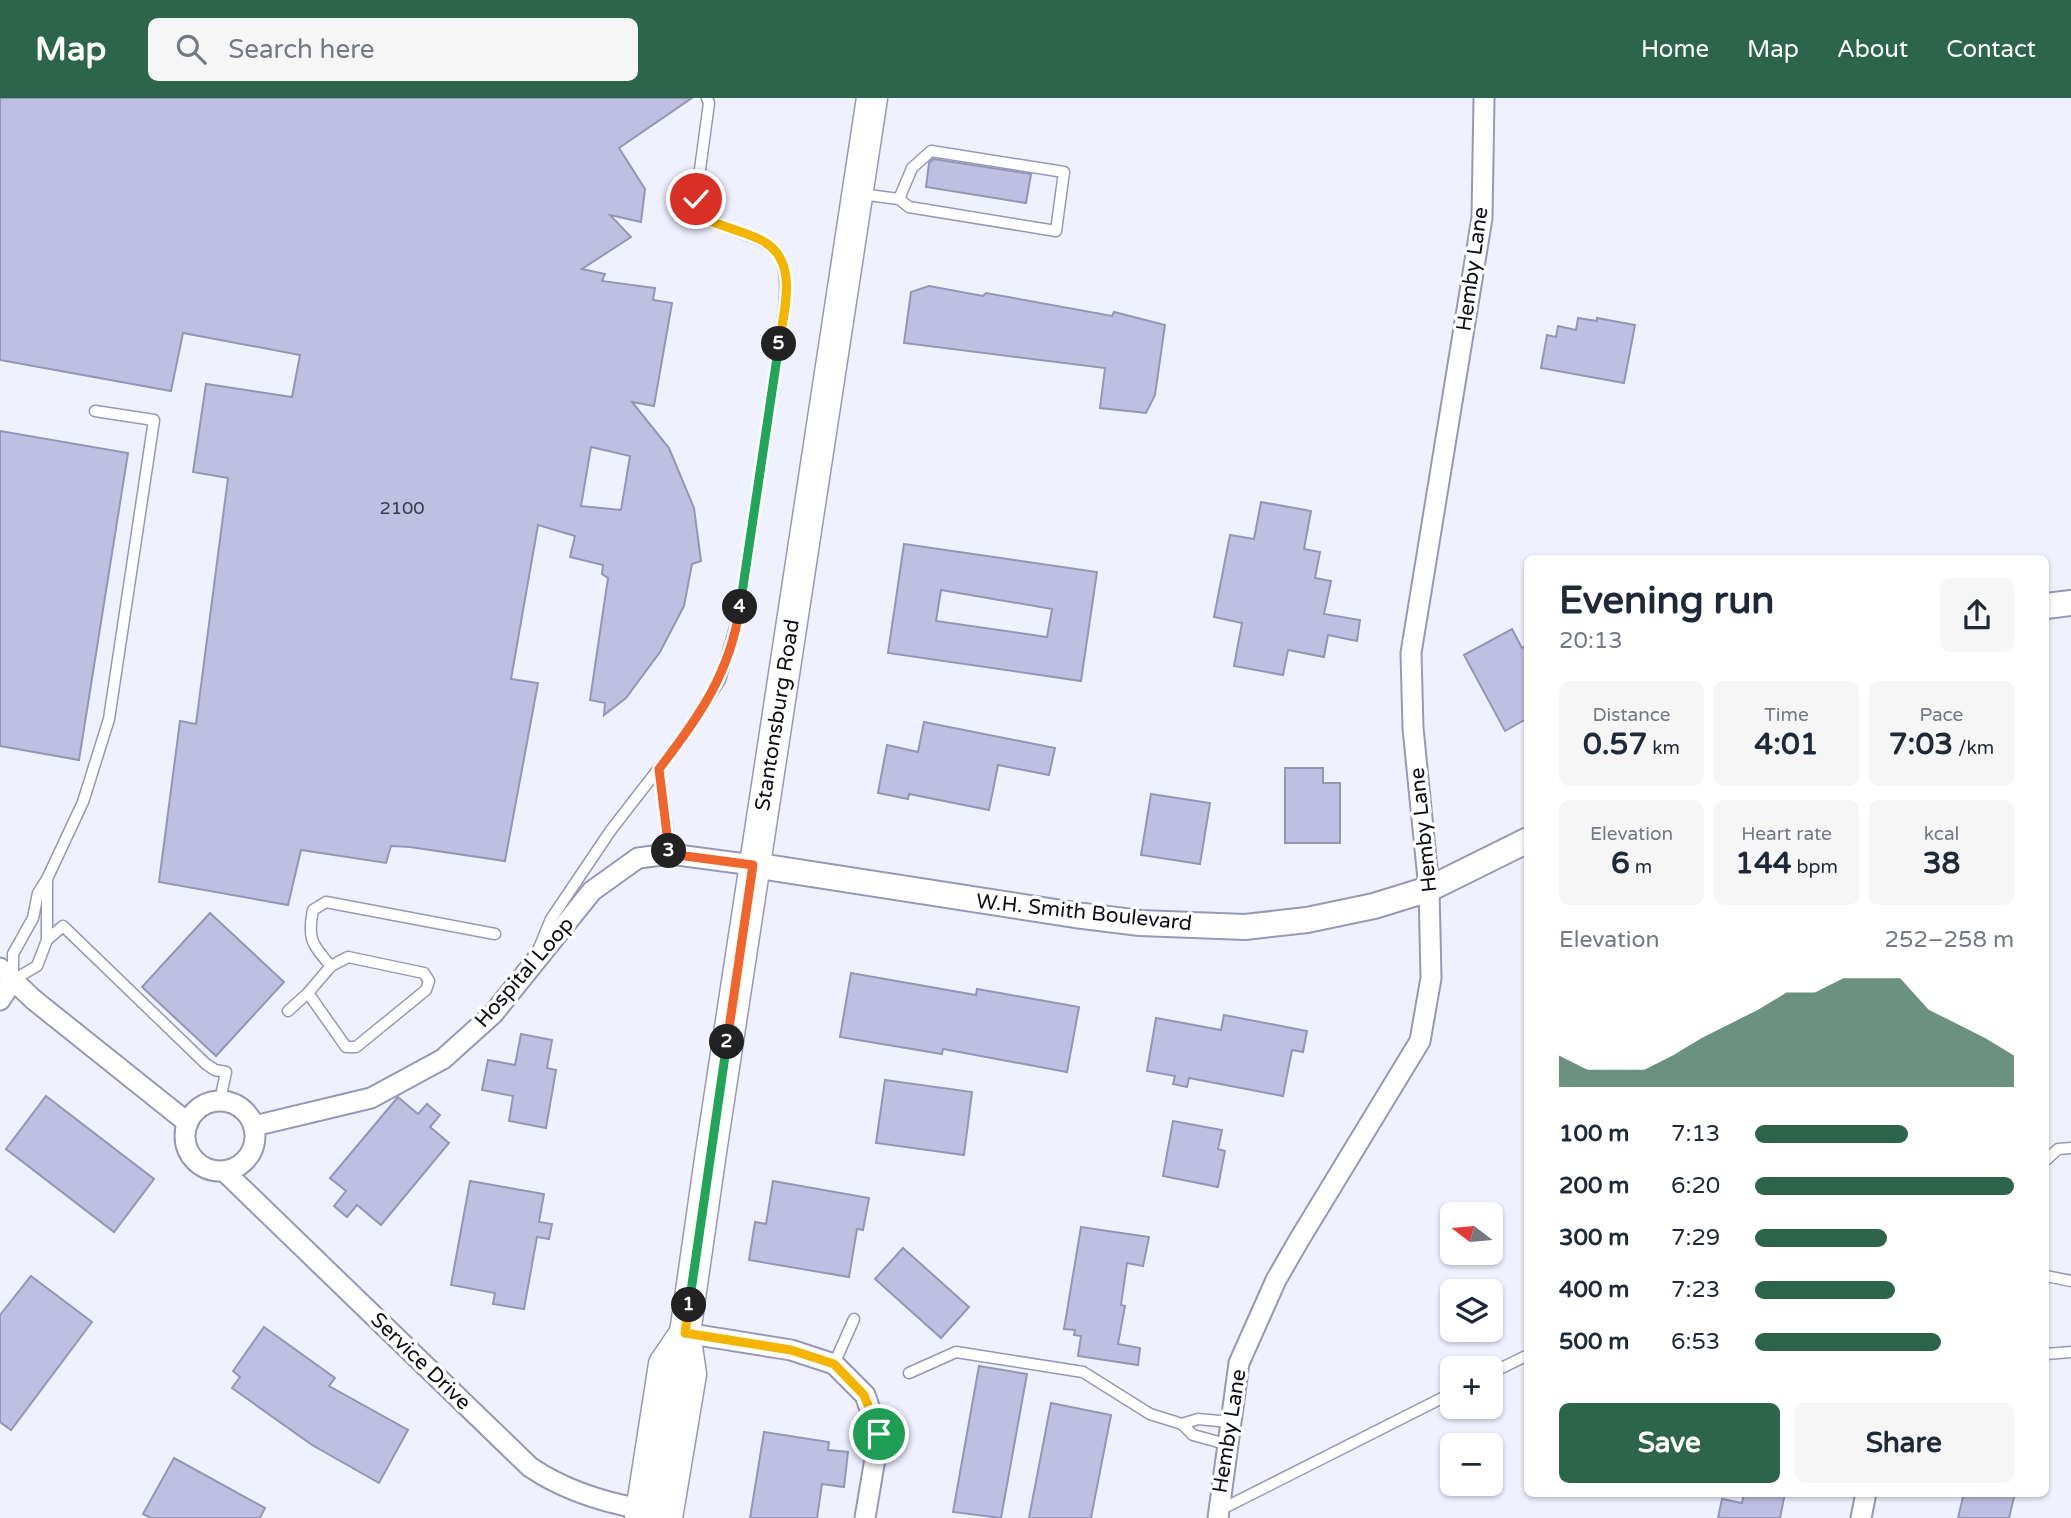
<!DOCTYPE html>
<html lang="en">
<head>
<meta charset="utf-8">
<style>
	body { margin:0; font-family:"Varela Round",sans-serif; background:#f6f6f7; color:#1f2937; height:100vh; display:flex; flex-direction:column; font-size:26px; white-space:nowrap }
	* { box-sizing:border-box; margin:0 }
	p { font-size:23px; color:#747a83 }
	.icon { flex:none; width:38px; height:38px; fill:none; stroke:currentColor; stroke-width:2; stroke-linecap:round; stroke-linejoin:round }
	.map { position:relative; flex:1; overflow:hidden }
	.sheet { position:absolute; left:1524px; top:457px; width:525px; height:942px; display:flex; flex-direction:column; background:#fff; border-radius:10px; box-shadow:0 2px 5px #0004 }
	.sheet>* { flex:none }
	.needle { width:46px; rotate:286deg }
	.fabs { position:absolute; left:1440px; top:1104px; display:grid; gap:14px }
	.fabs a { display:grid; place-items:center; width:63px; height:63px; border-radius:10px; background:#fff; box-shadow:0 2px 5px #0004; font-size:35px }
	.pin { position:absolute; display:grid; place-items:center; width:60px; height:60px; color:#fff; margin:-30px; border:4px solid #fff; border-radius:50%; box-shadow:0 2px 7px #0007 }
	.km { position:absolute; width:35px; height:35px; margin:-18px; border-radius:50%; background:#222; color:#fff; font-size:19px; line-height:35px; text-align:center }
	.round { display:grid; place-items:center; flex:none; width:74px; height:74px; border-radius:10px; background:#f6f6f7 }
	.headline { display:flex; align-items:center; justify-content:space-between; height:119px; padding:0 35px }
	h1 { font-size:38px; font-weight:700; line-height:52px }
	.metrics { display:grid; grid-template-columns:repeat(3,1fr); gap:10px; height:119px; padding:7px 35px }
	.metrics div { display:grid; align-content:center; border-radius:10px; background:#f6f6f7; text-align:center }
	.metrics b { font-size:30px; font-weight:700 }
	.metrics small { font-size:19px; font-weight:400 }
	.metrics p { font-size:19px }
	.chart { height:196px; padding:14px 35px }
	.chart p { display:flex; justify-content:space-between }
	.chart svg { width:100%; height:126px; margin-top:7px; fill:#2d644c; opacity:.7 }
	.cta { display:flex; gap:14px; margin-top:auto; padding:14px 35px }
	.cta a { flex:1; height:80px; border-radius:10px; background:#2d644c; color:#fff; font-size:28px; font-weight:700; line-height:80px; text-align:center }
	.cta a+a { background:#f6f6f7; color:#1f2937 }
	ul { padding:0 35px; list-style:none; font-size:23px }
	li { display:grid; grid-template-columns:112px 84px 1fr; align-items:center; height:52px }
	li i { height:18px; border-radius:9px; background:#2d644c }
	header { display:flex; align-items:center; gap:42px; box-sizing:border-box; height:98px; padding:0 35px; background:#2d644c; color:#fff }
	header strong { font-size:33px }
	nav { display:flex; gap:38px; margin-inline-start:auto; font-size:24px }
	.search { width:490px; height:63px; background:#f6f6f7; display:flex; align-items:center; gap:18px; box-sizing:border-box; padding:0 24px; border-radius:10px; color:#747a83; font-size:26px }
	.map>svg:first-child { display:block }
	.building { fill:#bebfe1; stroke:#9596b6; stroke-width:2; fill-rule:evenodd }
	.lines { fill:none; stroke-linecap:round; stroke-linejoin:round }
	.service-casing { stroke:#9798b9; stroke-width:13 }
	.minor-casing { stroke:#9798b9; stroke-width:23 }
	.tertiary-casing { stroke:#9798b9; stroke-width:28 }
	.primary-casing { stroke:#9798b9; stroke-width:33 }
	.service { stroke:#fff; stroke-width:10 }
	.minor { stroke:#fff; stroke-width:19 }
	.tertiary { stroke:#fff; stroke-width:24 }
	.primary { stroke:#fff; stroke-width:30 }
	.split-1-casing { stroke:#fff; stroke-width:14 }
	.split-2-casing { stroke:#fff; stroke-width:14 }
	.split-3-casing { stroke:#fff; stroke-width:14 }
	.split-4-casing { stroke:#fff; stroke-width:14 }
	.split-5-casing { stroke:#fff; stroke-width:14 }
	.split-6-casing { stroke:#fff; stroke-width:14 }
	.split-1 { stroke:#f5b400; stroke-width:9 }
	.split-2 { stroke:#22a559; stroke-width:9 }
	.split-3 { stroke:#f0652b; stroke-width:9 }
	.split-4 { stroke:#f0652b; stroke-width:9 }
	.split-5 { stroke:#22a559; stroke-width:9 }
	.split-6 { stroke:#f5b400; stroke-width:9 }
	.labels { text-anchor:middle; stroke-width:7; stroke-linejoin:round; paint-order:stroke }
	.number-label { font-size:18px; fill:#393a4b }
	.street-label { font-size:21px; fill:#0d0d19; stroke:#fff }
</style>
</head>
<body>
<header>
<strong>Map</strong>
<div class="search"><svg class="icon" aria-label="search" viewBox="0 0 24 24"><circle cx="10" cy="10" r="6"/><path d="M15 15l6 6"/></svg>Search here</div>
<nav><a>Home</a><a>Map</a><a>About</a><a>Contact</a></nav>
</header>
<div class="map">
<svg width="2071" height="1420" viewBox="0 0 2071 1420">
	<rect width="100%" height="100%" fill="#f0f1ff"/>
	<g class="building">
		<path d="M0 0H692L619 50 645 91 641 124 610 117 631 139 582 171 605 176 602 183 655 190 653 202 672 205 654 308 632 304 669 350 694 410 701 463 692 466 684 508 660 554 626 600 604 617 605 605 590 602 608 480 602 476 603 467 570 459 575 438 538 427 511 581 538 585 505 763 410 749 391 748 386 765 301 752 288 807 159 784 180 623 196 626 228 380 193 374 206 286 292 299 300 257 183 235 171 293 0 262ZM591 349 630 358 621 412 581 408Z"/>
		<path d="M933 61 1031 76 1026 105 926 89 929 65Z"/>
		<path d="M929 188 983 198 986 195 1112 218 1114 214 1165 227 1155 297 1146 315 1100 310 1105 270 904 245 911 194Z"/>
		<path d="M1578 220 1597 223V220L1635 227 1624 285 1541 270 1547 237 1556 239 1558 228 1576 232Z"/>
		<path d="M0 333 128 355 79 662 0 648Z"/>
		<path d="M1261 404 1311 413 1304 451 1320 454 1315 480 1331 483 1324 516 1360 522 1357 543 1328 537 1324 559 1288 552 1283 577 1234 568 1242 525 1214 519 1230 437 1254 441Z"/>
		<path d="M904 446 1097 474 1081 583 888 555ZM941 492 1052 511 1047 539 936 523Z"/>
		<path d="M1512 531 1522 550 1528 547V620L1505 633 1464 557Z"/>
		<path d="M924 624 1055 650 1049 677 998 667 989 712 909 696 908 701 878 695 887 647 918 654Z"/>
		<path d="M1285 670H1323V685H1340V745H1285Z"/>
		<path d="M1151 696 1210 705 1200 766 1141 757Z"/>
		<path d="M210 815 284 884 216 958 142 889Z"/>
		<path d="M851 875 976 897 977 891 1079 909 1067 974 943 951 942 956 840 939Z"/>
		<path d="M1224 917 1307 933 1303 954 1292 952 1283 998 1189 980 1187 989 1173 986 1175 978 1147 973 1156 920 1221 932Z"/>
		<path d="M521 936 552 942 547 970 556 972 546 1030 509 1023 513 998 482 992 488 962 515 967Z"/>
		<path d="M885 982 972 994 964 1057 876 1045Z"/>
		<path d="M46 998 154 1081 114 1134 6 1051Z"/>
		<path d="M398 999 418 1016 427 1006 440 1017 430 1029 449 1045 381 1127 357 1107 347 1119 334 1108 346 1093 330 1080Z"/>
		<path d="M1173 1023 1222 1032 1218 1051 1225 1053 1218 1089 1163 1078Z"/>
		<path d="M470 1083 544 1096 539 1124 552 1126 549 1141 537 1139 524 1211 493 1206 495 1195 451 1187Z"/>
		<path d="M773 1083 869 1100 863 1132 857 1131 849 1179 749 1162 755 1124 766 1126Z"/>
		<path d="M1081 1129 1149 1139 1143 1168 1127 1165 1121 1207 1125 1208 1118 1246 1140 1250 1138 1267 1078 1258 1081 1238 1074 1237 1075 1232 1064 1231Z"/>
		<path d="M903 1150 969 1209 941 1240 875 1181Z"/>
		<path d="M31 1178 92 1224 11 1332 0 1324V1217Z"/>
		<path d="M264 1229 335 1280 329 1288 408 1332 379 1385 312 1347 232 1290 240 1279 233 1273Z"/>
		<path d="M979 1268 1027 1276 1001 1420 953 1414Z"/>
		<path d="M1051 1305 1111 1317 1091 1420H1029Z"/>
		<path d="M764 1334 829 1344 828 1352 848 1354 844 1389 822 1386 817 1420H750Z"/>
		<path d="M174 1360 265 1410 260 1420H151L143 1416Z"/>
		<path d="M1744 1395H1785L1780 1420H1718L1722 1401 1742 1405Z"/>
		<path d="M1964 1395H2015L2009 1420H1958Z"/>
	</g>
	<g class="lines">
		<defs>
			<g id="service">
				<path d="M860 96 899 101 909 109 1056 133 1064 74 931 53 912 70 899 101"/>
				<path d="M659 671 670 756"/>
				<path d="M47 781 83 704 109 621 154 322 95 313"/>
				<path d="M47 781V842L37 868 13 882V856L33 820 38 795Z"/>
				<path d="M47 842 63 828 206 966 215 972 226 974 220 1002"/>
				<path d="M539 850 551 821 611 732 684 638 720 582 739 516 783 220C794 136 768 149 704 120L696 101 709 5 707 0"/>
				<path d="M308 895 346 949H356L426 892 429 883 424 875 348 859 331 868"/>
				<path d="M288 913 308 895 331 868C312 847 307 840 313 812L326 804 495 836"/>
				<path d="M2046 1062 2058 1051 2071 1050"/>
				<path d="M2046 1178 2071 1183"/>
				<path d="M2046 1256 2071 1254"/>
				<path d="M834 1266 854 1221"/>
				<path d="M909 1275 956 1254 1083 1274 1150 1316 1182 1326"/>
				<path d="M1491 1275 1528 1257"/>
				<path d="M1226 1346 1193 1337 1182 1326 1198 1321 1230 1324"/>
				<path d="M1220 1412 1452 1295"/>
			</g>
			<g id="minor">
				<path d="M0 870 34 902 188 1025"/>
				<path d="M0 902 13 882"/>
				<circle cx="220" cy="1038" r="35"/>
				<path d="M254 1028 371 1000 443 961 493 916 592 793 638 760 670 756 753 767"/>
				<path d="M224 1073 530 1369C564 1392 601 1404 642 1411"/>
				<path d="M685 1235 791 1252 834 1266 865 1297 879 1337 865 1420"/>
				<path d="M1218 1420 1239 1265 1276 1182 1299 1142 1420 943 1431 880 1429 791 1413 630 1411 555 1482 120 1484 0"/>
				<path d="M1861 1420 1866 1395"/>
			</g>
			<g id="tertiary">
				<path d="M2046 508 2071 505"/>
				<path d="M753 767 1075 817 1140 825 1245 829 1307 822 1374 808 1429 791 1528 742"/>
			</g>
			<g id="primary">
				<path d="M640 1420 664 1266 685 1235"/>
				<path d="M667 1420 691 1276 685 1235 711 1054 872 0"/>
			</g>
		</defs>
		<use href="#service" class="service-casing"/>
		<use href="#minor" class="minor-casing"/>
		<use href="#tertiary" class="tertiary-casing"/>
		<use href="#primary" class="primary-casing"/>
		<use href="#service" class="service"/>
		<use href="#minor" class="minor"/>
		<use href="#tertiary" class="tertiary"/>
		<use href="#primary" class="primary"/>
	</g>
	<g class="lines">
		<defs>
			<path id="split-1" d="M689 1207 685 1235 791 1252 834 1266 864 1297 879 1336"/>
			<path id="split-2" d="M689 1207 727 944"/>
			<path id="split-3" d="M669 753 670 756 753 767 727 944"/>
			<path id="split-4" d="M669 753 659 671C699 619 730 575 740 509"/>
			<path id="split-5" d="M740 509 779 246"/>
			<path id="split-6" d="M696 101 704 120C722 129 743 133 761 142 800 161 784 212 779 246"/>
		</defs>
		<use href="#split-1" class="split-1-casing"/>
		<use href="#split-2" class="split-2-casing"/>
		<use href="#split-3" class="split-3-casing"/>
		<use href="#split-4" class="split-4-casing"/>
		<use href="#split-5" class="split-5-casing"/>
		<use href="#split-6" class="split-6-casing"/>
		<use href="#split-1" class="split-1"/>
		<use href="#split-2" class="split-2"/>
		<use href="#split-3" class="split-3"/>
		<use href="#split-4" class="split-4"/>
		<use href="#split-5" class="split-5"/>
		<use href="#split-6" class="split-6"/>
	</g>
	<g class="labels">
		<g class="number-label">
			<text x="402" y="416">2100</text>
		</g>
		<g class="street-label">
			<text transform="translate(1472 171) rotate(-82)" y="7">Hemby Lane</text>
			<text transform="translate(777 617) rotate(-81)" y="7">Stantonsburg Road</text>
			<text transform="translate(1423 732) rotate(-96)" y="7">Hemby Lane</text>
			<text transform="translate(1084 814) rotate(6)" y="7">W.H. Smith Boulevard</text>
			<text transform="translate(524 874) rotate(-49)" y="7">Hospital Loop</text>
			<text transform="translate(421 1263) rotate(44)" y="7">Service Drive</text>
			<text transform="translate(1229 1333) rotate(-81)" y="7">Hemby Lane</text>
		</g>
	</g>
</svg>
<div class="fabs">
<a><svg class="needle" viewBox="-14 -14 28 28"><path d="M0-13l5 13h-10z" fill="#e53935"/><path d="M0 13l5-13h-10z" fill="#747a83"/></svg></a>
<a><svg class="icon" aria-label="layers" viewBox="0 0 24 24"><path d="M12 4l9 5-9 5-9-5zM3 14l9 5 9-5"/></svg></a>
<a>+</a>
<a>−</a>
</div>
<div class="pin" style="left:879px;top:1336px;background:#1e9e55"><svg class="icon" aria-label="arrive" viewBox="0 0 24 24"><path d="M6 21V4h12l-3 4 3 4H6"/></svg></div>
<div class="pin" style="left:696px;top:101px;background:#d93025"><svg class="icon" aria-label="check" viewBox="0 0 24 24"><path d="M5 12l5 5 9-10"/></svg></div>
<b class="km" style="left:689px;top:1207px">1</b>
<b class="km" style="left:727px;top:944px">2</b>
<b class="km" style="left:669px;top:753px">3</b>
<b class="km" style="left:740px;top:509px">4</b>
<b class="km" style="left:779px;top:246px">5</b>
<section class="sheet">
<div class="headline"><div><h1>Evening run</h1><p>20:13</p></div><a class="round"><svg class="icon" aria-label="share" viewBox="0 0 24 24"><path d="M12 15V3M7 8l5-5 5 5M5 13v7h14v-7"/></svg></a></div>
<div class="metrics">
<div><p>Distance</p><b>0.57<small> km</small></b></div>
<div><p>Time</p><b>4:01</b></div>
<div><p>Pace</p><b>7:03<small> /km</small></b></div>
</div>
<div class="metrics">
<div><p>Elevation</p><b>6<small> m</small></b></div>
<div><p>Heart rate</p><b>144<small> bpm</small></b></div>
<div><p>kcal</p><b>38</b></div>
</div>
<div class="chart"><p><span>Elevation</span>252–258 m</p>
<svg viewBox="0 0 160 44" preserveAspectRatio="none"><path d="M0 44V33L10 38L20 38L30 38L40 33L50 27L60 22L70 17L80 11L90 11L100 6L110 6L120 6L130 17L140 22L150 27L160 33V44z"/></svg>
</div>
<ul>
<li><b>100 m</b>7:13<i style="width:59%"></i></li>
<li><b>200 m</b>6:20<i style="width:100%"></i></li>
<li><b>300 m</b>7:29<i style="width:51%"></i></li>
<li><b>400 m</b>7:23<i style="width:54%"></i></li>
<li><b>500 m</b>6:53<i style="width:72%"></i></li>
</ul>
<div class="cta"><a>Save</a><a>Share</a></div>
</section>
</div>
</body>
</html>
